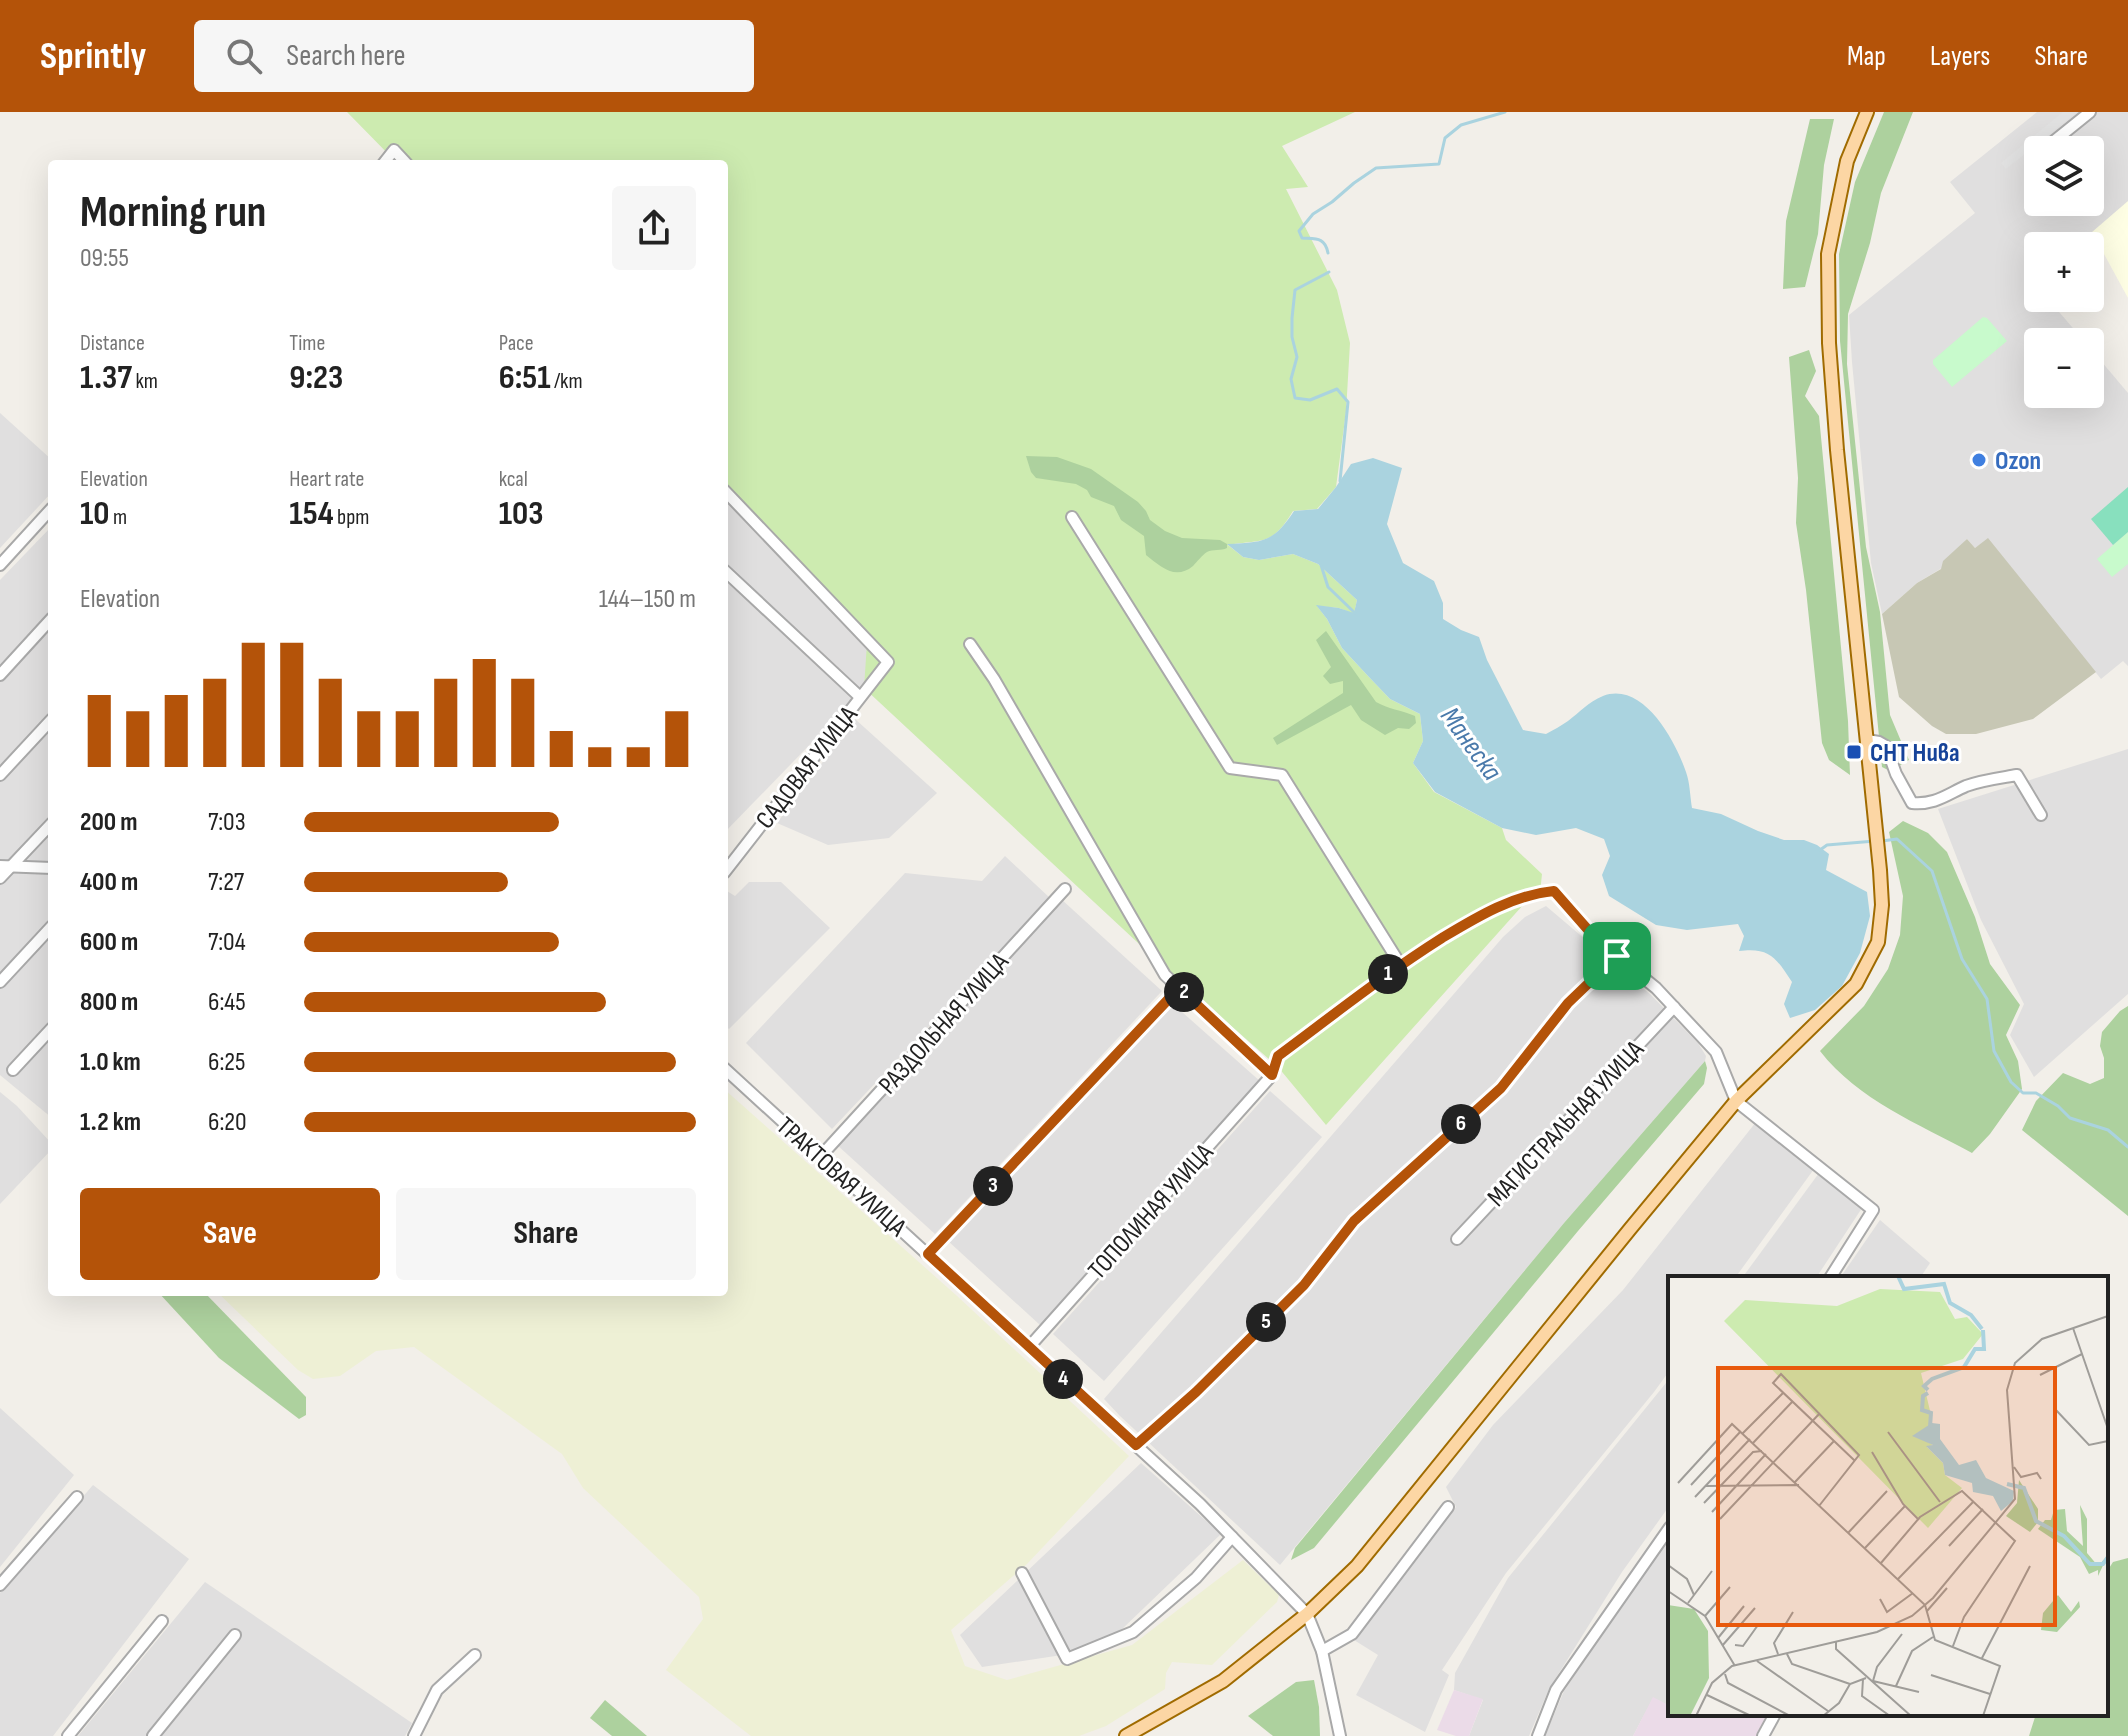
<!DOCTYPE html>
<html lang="en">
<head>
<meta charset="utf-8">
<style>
	body { margin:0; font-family:"Sofia Sans Condensed",sans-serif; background:#f6f6f6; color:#222; height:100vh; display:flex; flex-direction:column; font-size:30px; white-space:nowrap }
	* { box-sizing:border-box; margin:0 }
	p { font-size:26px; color:#767676 }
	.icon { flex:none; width:44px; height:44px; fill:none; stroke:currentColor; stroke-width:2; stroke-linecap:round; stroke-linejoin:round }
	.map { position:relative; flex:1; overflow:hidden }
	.sheet { position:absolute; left:48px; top:48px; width:680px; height:1136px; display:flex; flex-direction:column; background:#fff; border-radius:8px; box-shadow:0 8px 32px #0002 }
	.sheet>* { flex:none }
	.buttons { position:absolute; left:2024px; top:24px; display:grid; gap:16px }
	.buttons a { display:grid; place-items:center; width:80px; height:80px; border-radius:8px; background:#fff; box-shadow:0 8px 32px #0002; font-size:40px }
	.pin { position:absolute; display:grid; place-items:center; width:68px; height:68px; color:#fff; margin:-34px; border-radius:16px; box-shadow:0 4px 12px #0006 }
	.km { position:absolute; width:40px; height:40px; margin:-20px; border-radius:50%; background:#222; color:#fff; font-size:22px; line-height:40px; text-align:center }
	.round { display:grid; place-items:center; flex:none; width:84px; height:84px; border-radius:8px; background:#f6f6f6 }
	.overview { display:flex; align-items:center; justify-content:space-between; height:136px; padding:0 32px }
	h1 { font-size:44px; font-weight:700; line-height:60px }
	.metrics { display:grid; grid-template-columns:repeat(3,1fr); gap:12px; height:136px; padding:8px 32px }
	.metrics div { display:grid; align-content:center }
	.metrics b { font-size:34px; font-weight:700 }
	.metrics small { font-size:22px; font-weight:400 }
	.metrics p { font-size:22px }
	.chart { height:224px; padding:16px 32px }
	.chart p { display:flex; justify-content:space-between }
	.chart svg { width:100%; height:144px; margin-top:8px; stroke:#b45309; stroke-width:6 }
	.action { display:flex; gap:16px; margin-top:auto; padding:16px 32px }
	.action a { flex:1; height:92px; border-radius:8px; background:#b45309; color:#fff; font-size:32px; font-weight:700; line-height:92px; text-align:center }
	.action a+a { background:#f6f6f6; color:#222 }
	ul { padding:0 32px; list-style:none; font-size:26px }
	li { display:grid; grid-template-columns:128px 96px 1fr; align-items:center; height:60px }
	li i { height:20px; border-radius:10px; background:#b45309 }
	header { display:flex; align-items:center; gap:48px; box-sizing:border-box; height:112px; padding:0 40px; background:#b45309; color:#fff }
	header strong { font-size:38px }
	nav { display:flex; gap:44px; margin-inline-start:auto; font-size:28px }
	.search { width:560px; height:72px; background:#f6f6f6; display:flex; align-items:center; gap:20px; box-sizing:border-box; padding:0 28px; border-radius:8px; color:#767676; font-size:30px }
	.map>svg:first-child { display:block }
	.residential { fill:#e0dfdf; fill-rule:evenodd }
	.industrial { fill:#ebdbe8 }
	.education { fill:#ffffe5 }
	.construction { fill:#c7c7b4 }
	.farmland { fill:#eef0d5 }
	.grass { fill:#cdebb0 }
	.forest { fill:#add19e }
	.park { fill:#c8facc }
	.pitch { fill:#88e0be }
	.parking { fill:#e2e2e2 }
	.water { fill:#aad3df }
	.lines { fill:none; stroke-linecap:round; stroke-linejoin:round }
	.stream { stroke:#aad3df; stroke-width:3 }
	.minor-casing { stroke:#a9a9a9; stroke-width:14 }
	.major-casing { stroke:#a06b00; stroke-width:16 }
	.minor { stroke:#fff; stroke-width:10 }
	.major { stroke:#fcd6a4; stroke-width:12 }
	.route-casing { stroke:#fff; stroke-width:16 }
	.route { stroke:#b45309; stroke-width:10 }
	.shop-dot { fill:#3f7fe0; stroke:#fff; stroke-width:3 }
	.transit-dot { fill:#1a4fb4; stroke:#fff; stroke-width:3 }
	.labels { text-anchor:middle; stroke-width:6; stroke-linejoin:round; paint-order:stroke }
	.shop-label { font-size:26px; font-weight:bold; fill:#366cbe; stroke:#fff; text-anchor:start }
	.transit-label { font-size:26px; font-weight:bold; fill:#164399; stroke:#fff; text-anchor:start }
	.street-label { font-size:26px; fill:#222; stroke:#fff }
	.water-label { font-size:28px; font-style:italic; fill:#4a7aab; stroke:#fff }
	.inset-river { fill:none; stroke:#aad3df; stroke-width:4 }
	.inset-road { fill:none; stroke:#9f9d99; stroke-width:2 }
	.view { fill:#e8590c; fill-opacity:0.15; stroke:#e8590c; stroke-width:4 }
	.inset-edge { fill:none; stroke:#222; stroke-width:4 }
</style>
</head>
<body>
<header>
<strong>Sprintly</strong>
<div class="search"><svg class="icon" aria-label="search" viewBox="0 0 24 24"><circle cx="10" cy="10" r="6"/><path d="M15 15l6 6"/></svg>Search here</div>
<nav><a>Map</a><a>Layers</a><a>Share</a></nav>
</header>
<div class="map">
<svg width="2128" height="1624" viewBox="0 0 2128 1624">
	<rect width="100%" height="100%" fill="#f2efe9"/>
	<g class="residential">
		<path d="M2037 0H2128V106L2090 137V134H2038V186H2047L2085 230H2038V282H2090V236L2128 281V554L2123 549 2101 567 1988 427 1975 436 1967 427 1942 456 1917 471 1882 502 1871 451 1852 250 1849 203 1975 101 1950 70ZM2038 38H2090V90H2038Z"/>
		<path d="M0 301 52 348V380L0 436Z"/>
		<path d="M724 370 893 547 724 721Z"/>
		<path d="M52 414V1006L0 963V468Z"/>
		<path d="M855 607 937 681 889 726 828 733 777 711Z"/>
		<path d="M2128 637V882L2034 965 2010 923 2024 892 1981 808 1938 697Z"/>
		<path d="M1005 744 1050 786 832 1017 746 931 905 761 982 769Z"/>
		<path d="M749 770H781L830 816 729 917 724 912V782L727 779 735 784Z"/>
		<path d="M1061 787 1162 879 935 1122 836 1032Z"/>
		<path d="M1546 794 1651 883 1698 931 1706 944 1705 949 1564 1111 1280 1453 1120 1304 1104 1287 1503 825 1525 805Z"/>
		<path d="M1173 892 1261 970 1040 1213 948 1129Z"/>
		<path d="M1270 979 1322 1025 1104 1269 1053 1222Z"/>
		<path d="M0 980 17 994 52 1032V1037L0 1092Z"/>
		<path d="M1756 1010 1814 1057 1735 1166H1670V1258L1654 1280 1506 1461 1442 1558 1449 1563 1425 1620 1356 1583 1378 1543 1354 1528 1359 1514 1456 1395 1446 1375 1493 1313 1623 1178Z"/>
		<path d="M1819 1061 1862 1096 1816 1166H1742Z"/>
		<path d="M1880 1108 1930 1151 1920 1166H1840Z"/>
		<path d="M1670 1266V1393L1622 1460 1549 1577 1529 1624H1469L1483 1588 1454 1578 1455 1561 1508 1466Z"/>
		<path d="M0 1296 74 1363 0 1455Z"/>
		<path d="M1141 1351 1221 1422 1120 1519 1062 1543 982 1555 960 1523Z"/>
		<path d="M93 1373 189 1447 53 1624H0V1481Z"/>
		<path d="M1670 1423V1594L1653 1586 1633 1624H1545L1564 1579Z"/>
		<path d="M205 1470 412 1611 405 1624H78Z"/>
	</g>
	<g class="industrial">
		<path d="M1454 1578 1483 1587 1469 1624H1456L1437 1618Z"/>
		<path d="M1653 1585 1670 1594V1602L1690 1604 1692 1602H1768L1756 1624H1633Z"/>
	</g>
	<path class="education" d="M2128 89V186L2092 120Z"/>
	<path class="construction" d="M1988 426 2096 560 2033 607 1976 622H1946L1932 614 1899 585 1882 502 1917 471 1941 457 1943 449 1967 427 1975 436Z"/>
	<path class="farmland" d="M724 977 956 1183 1129 1344 1027 1452 951 1518 965 1554 1007 1568 1132 1533 1243 1448 1279 1483 1277 1490 1212 1553 1172 1550 1166 1561 1165 1577 1106 1614 1079 1624H751L666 1558 703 1507 699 1485 583 1376 562 1342 414 1235 376 1239 340 1264 313 1267 298 1258 217 1180H724Z"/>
	<path class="grass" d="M347 0H1355L1282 34 1308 75 1286 77 1337 178 1350 231 1346 300 1336 375 1317 397 1293 399C1272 434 1264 427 1228 433L1243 445 1259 448 1293 442 1318 452 1357 488 1354 502 1339 496 1317 494 1327 507 1342 536 1368 564 1390 587 1420 602 1423 629 1413 651 1434 680 1502 716 1506 728 1542 762 1540 781 1523 793 1326 1013 1278 955 1165 856 864 576 867 531 724 384V52H398Z"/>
	<g class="forest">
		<path d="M1884 0H1913L1881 81 1870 131 1848 202 1847 252 1866 435 1880 500 1890 603 1909 648 1890 659 1882 655 1840 229 1839 142 1855 70Z"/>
		<path d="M1810 7H1834L1824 53 1818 122 1805 175 1783 177 1786 109Z"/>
		<path d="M1809 238 1816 259 1805 284 1819 304 1848 609 1850 663 1829 648 1822 631 1806 478 1796 411 1798 366 1789 245Z"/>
		<path d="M1026 344 1057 345 1091 357 1138 390 1146 399 1150 408 1165 419 1182 426 1220 428 1227 432V436C1221 439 1213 437 1207 440 1202 443 1197 450 1193 454 1175 469 1160 454 1146 443L1144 424 1121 408 1114 394 1091 385 1087 378 1076 372 1036 366 1031 360Z"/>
		<path d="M1326 519 1376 590C1388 597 1401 598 1415 604L1416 611 1409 617 1398 616 1385 623 1361 608 1351 593 1277 633 1273 626 1343 581V569L1330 572 1323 564 1331 555 1316 528Z"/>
		<path d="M1903 709 1928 721 1947 740 1975 805 1990 852 2020 893 2006 923 2018 949 2022 977 1990 1022 1972 1041C1919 1012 1858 988 1820 939L1864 894 1888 857 1900 823 1903 784 1889 720Z"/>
		<path d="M2128 894V1104L2022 1018 2036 989 2063 961 2090 972 2104 966V946L2100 934 2102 920 2120 899Z"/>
		<path d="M1705 949 1707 956 1704 972 1578 1119 1314 1436 1291 1448 1295 1436 1564 1111Z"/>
		<path d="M158 1180H204L306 1285V1303L299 1307 219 1246Z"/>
		<path d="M2128 1446V1624H2029L2036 1602H2106V1461L2113 1450Z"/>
		<path d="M1314 1568 1319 1595 1320 1624H1273L1248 1604 1296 1570Z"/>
		<path d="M605 1588 647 1624H612L590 1606Z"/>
	</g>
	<g class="park">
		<path d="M1983 205 1987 206 2007 229 1952 275 1933 252V248Z"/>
		<path d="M2128 420V452L2112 465 2097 447Z"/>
	</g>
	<path class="pitch" d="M2128 375V420L2113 433 2091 407Z"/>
	<path class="parking" d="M2063 0H2077L2006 57 2001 51Z"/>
	<path class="water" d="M1373 346 1402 356 1387 412 1403 451 1434 469 1443 491V507L1461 518 1479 525 1487 548 1523 618 1546 622C1553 618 1561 614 1568 609 1580 600 1588 590 1603 584 1643 569 1675 628 1686 660 1690 671 1690 684 1692 696L1721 702 1758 719 1784 728H1804L1817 733 1829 742 1826 758 1867 780 1870 804 1860 841 1842 874 1815 898 1790 906 1784 892 1792 870C1776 846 1770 835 1739 839L1744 824 1738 812 1687 818 1656 813 1609 784 1602 763 1610 744 1604 727 1576 716 1536 723 1502 716 1435 680 1413 651 1423 629 1420 602 1390 587 1368 564 1342 536 1327 507 1316 493 1339 496 1354 501 1357 488 1318 452 1293 442 1259 448 1243 445 1227 432C1263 430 1273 431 1294 399L1318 397 1336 375 1351 352Z"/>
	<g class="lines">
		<g class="stream">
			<path d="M1328 141C1325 125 1316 127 1302 126L1299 119 1313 102 1332 90 1354 71 1376 56 1439 52 1445 26 1461 13 1505 0"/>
			<path d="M1329 160 1295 178 1292 206V225L1297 245 1291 267 1295 286 1310 288 1337 277 1348 290 1340 369"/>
			<path d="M1321 453 1328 475 1355 501"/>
			<path d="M1882 729 1897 727 1932 759 1962 847 1987 887 1994 939 2011 970 2023 981H2036L2058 994 2070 1006 2108 1018 2128 1035"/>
			<path d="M1820 738 1827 733 1875 729"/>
		</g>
		<defs>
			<g id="minor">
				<path d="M2043 38 2090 0"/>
				<path d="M2031 47 2038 42"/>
				<path d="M383 52 394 38 407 52"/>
				<path d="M724 378 888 550 724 761"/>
				<path d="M1072 405 1230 656 1282 663 1400 852"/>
				<path d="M0 453 52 396"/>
				<path d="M724 458 860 585"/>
				<path d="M970 532 994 567 1165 863 1272 963"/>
				<path d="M0 563 52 506"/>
				<path d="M1867 628 1879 630 1886 634 1896 662 1912 691C1935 693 1946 683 1966 674 1982 668 2000 666 2017 663L2041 703"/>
				<path d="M0 663 52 607"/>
				<path d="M0 754 52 756"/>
				<path d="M0 766 52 711"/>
				<path d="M0 870 52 814"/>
				<path d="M724 956 1200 1392 1307 1502 1322 1539 1340 1624"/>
				<path d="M13 958 52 916"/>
				<path d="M820 1045 1065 777"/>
				<path d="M1457 1127 1674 895"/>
				<path d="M928 1142 1179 876"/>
				<path d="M1029 1235 1272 963 1278 944C1332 904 1385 862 1442 826 1477 805 1513 783 1554 779L1597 828 1656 876 1716 940 1736 989 1873 1098 1830 1166"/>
				<path d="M1136 1333 1196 1280 1304 1173 1354 1109 1501 976 1568 891 1617 844"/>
				<path d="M1022 1461 1067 1547 1133 1520 1196 1466 1232 1425"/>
				<path d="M0 1473 77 1385"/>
				<path d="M1322 1539 1352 1522 1448 1395"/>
				<path d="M68 1624 162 1509"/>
				<path d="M153 1624 235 1523"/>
				<path d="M414 1624 437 1578 475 1543"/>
				<path d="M1538 1624 1556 1578 1670 1415"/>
				<path d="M1763 1624 1775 1602"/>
			</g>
			<path id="major" d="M1126 1624 1223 1569 1307 1502 1357 1454 1630 1117 1736 989 1856 872 1878 830 1882 793 1880 758 1837 338 1829 231 1828 142 1847 49 1867 0"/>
		</defs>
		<use href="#minor" class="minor-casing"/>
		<use href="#major" class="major-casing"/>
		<use href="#minor" class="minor"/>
		<use href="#major" class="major"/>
	</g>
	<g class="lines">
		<defs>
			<path id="route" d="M1554 779 1597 828 1617 844 1568 891 1501 976 1354 1109 1304 1173 1196 1280 1136 1333 928 1142 1179 876 1272 963 1278 944C1332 904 1385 862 1442 826 1477 805 1513 783 1554 779Z"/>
		</defs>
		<use href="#route" class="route-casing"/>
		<use href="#route" class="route"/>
	</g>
	<circle class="shop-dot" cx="1979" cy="348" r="8"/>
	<rect class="transit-dot" x="1846" y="632" width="16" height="16" rx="4"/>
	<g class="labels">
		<g class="shop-label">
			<text x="1995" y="357">Ozon</text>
		</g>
		<g class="transit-label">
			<text x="1870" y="649">СНТ Нива</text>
		</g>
		<g class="street-label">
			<text transform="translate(806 655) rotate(-52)" y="9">САДОВАЯ УЛИЦА</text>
			<text transform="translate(943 911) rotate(-48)" y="9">РАЗДОЛЬНАЯ УЛИЦА</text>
			<text transform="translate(1565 1011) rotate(-47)" y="9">МАГИСТРАЛЬНАЯ УЛИЦА</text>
			<text transform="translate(842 1064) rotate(42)" y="9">ТРАКТОВАЯ УЛИЦА</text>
			<text transform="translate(1150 1099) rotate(-48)" y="9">ТОПОЛИНАЯ УЛИЦА</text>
		</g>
		<g class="water-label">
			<text transform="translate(1472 631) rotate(54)" y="10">Манеска</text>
		</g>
	</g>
	<g transform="translate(1668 1164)">
		<rect width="440" height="440" fill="#f2efe9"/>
		<path d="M212 13 272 16 287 43 299 41 315 58 295 83 253 97 263 139 262 151 249 160 265 169 259 171 275 187 277 199 294 212 260 252 56 45 77 24 169 30Z" fill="#cdebb0"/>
		<path d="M351 204 370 233V246L362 256 338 240 349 227ZM412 229 419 243V277L430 290 440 279 430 300V294L421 298 412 281 370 253 377 244H383L386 234 397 233 399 255 415 270ZM390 319 403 336 411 325 412 331 389 356 373 354 375 337ZM0 329 26 333 40 355 41 402 22 440H0Z" fill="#add19e"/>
		<path d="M264 147 272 148V163L291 189 308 184 318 202 346 215 345 225 333 235 325 220 305 216 304 207 277 199 275 187 258 170 265 169 244 160Z" fill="#aad3df"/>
		<path class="inset-river" d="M230 0 236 13 276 8 282 27 303 39 314 53M260 114 256 110 264 103 296 91 307 73H316L315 54M260 117 255 120 254 134 263 137 262 151M339 208 356 212 368 245 396 260 422 288H435L440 281"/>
		<path class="inset-road" d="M405 52 440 153M372 99 414 78M387 133 421 169 440 165M220 156 272 226M75 157 115 117M85 167 124 126M204 176 235 228 251 244M346 191 353 201 369 197 373 203M127 206 166 165M10 207 64 148 257 329 267 364 332 390 315 440M23 209 73 155M38 210 131 209M27 221 82 163M36 227 85 176 94 175M151 230 191 179 113 98 105 107 186 184M44 236 98 178M52 243 152 137M180 257 219 215M281 270 315 233M197 272 237 230M213 287 252 241 294 215 347 265 296 341 285 370M0 289 19 303 26 319M230 303 306 225M0 315 37 340 67 390M212 323 219 336 245 317M20 327 44 295M259 335 279 312M37 340 62 311M50 362 76 330M168 366V373L243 440M67 369 75 370 90 349M54 370 87 332M110 378 106 367 125 336M119 378 124 388 182 408M314 382 362 290M89 385 160 435M57 398 60 407 122 440M263 399 322 418M195 403 194 420 222 440M205 405 209 391 234 358M205 405 251 416M228 410 244 375 265 361M39 419 83 440M28 440 44 407 64 390 209 356 244 340 265 322 347 223 339 114 347 87 374 63 440 40M155 440 171 427 182 408 198 402"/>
		<path class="view" d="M50 92H387V349H50Z"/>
		<rect width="440" height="440" class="inset-edge"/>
	</g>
</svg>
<div class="buttons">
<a><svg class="icon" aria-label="layers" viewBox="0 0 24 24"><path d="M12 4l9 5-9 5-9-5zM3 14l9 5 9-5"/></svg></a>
<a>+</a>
<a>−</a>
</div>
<div class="pin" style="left:1617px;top:844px;background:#1e9e55"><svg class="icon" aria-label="arrive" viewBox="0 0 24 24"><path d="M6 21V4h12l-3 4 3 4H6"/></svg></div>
<b class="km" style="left:1388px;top:862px">1</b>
<b class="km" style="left:1184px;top:880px">2</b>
<b class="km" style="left:993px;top:1074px">3</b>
<b class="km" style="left:1063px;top:1267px">4</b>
<b class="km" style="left:1266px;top:1210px">5</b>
<b class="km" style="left:1461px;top:1012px">6</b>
<section class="sheet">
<div class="overview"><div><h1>Morning run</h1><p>09:55</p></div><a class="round"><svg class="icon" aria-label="share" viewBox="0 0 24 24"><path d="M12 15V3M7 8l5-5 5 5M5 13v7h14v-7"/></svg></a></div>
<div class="metrics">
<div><p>Distance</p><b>1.37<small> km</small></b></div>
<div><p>Time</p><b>9:23</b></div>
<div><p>Pace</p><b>6:51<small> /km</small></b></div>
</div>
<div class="metrics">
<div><p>Elevation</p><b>10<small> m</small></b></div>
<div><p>Heart rate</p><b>154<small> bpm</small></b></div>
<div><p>kcal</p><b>103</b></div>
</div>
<div class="chart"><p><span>Elevation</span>144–150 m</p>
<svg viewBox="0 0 160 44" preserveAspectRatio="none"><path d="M5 44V22M15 44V27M25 44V22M35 44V17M45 44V6M55 44V6M65 44V17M75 44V27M85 44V27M95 44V17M105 44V11M115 44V17M125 44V33M135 44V38M145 44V38M155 44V27"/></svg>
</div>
<ul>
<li><b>200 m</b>7:03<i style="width:65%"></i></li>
<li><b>400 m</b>7:27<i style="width:52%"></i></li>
<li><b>600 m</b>7:04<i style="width:65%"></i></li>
<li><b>800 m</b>6:45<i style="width:77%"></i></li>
<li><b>1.0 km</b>6:25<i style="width:95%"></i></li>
<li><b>1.2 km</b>6:20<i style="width:100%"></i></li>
</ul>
<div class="action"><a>Save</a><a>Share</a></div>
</section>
</div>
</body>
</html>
